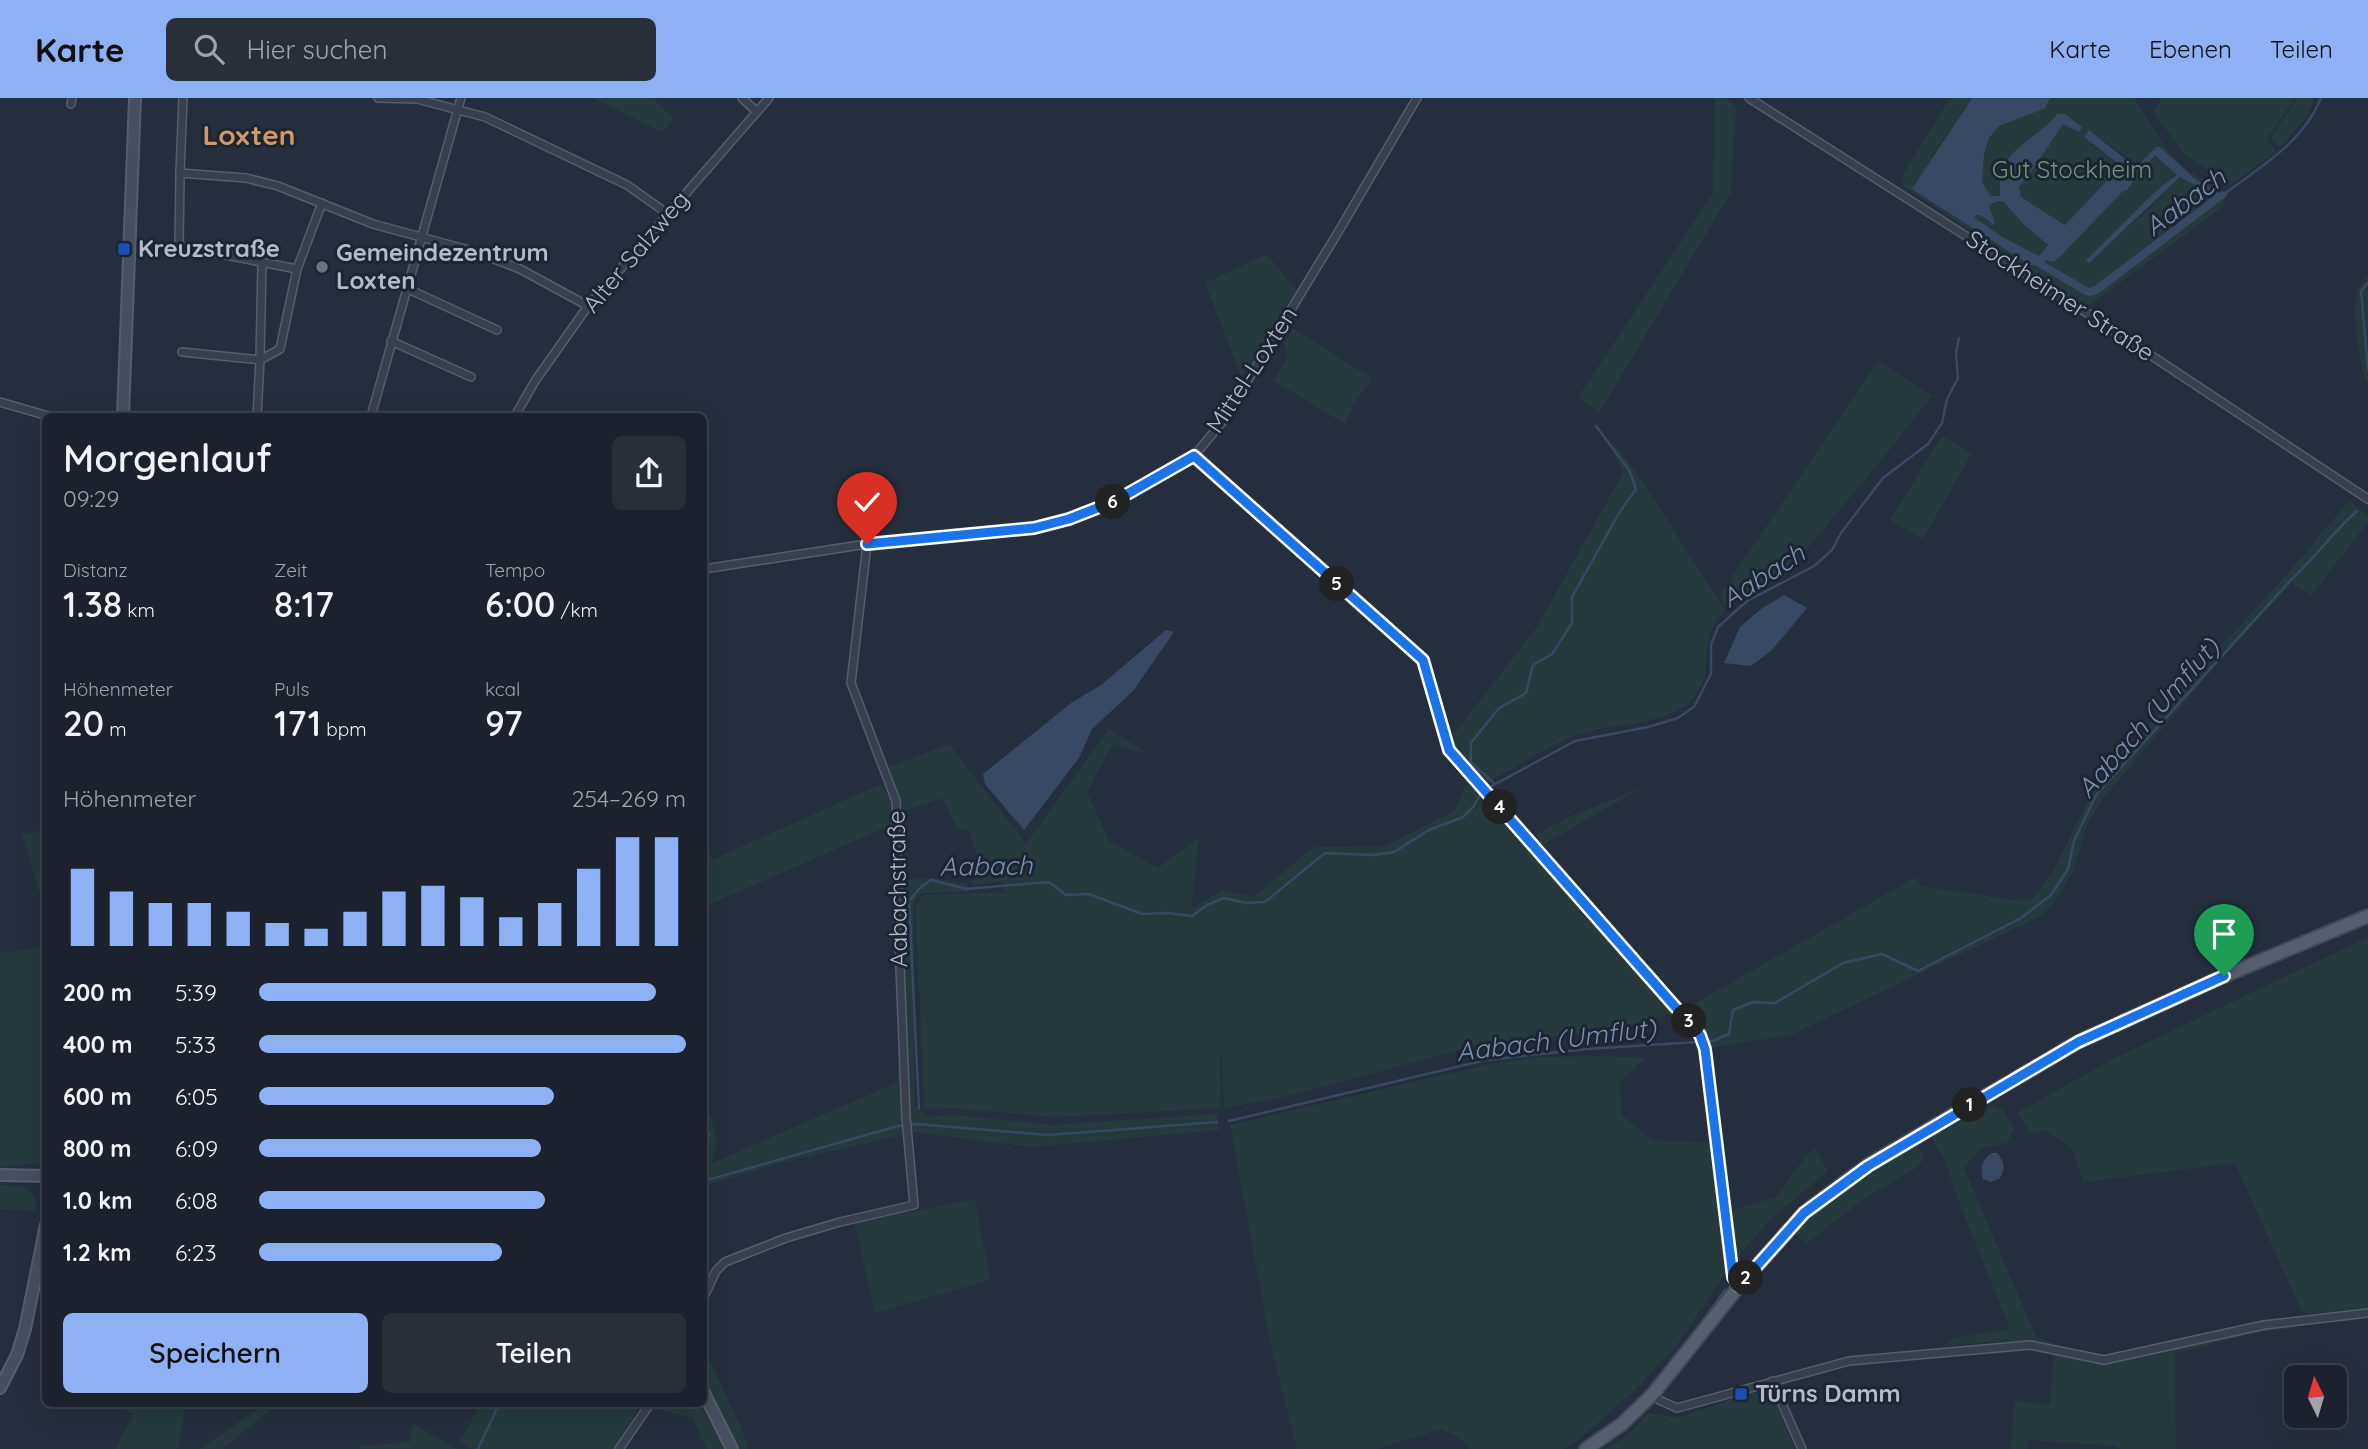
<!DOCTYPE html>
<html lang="de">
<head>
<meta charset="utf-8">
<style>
	body { margin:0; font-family:Quicksand,sans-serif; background:#292f39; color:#f1f3f6; height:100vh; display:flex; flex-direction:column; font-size:26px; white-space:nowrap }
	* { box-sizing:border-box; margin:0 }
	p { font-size:23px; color:#a0a4aa }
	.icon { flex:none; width:38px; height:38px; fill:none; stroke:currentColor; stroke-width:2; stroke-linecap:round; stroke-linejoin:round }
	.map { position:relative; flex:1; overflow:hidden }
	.details { position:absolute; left:42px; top:315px; width:665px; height:994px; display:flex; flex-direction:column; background:#1c222d; border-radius:10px; box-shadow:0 7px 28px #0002,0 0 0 2px #3a3f49 }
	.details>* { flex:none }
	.needle { width:46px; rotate:355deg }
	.tools { position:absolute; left:2284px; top:1267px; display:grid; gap:14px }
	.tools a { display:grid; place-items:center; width:63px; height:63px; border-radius:10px; background:#1c222d; box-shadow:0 7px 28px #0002,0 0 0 2px #3a3f49; font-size:35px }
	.pin { position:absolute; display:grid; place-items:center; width:60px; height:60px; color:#fff; margin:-72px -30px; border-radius:50% 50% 50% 0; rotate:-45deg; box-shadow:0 0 7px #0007 }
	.pin .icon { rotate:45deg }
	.km { position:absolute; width:35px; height:35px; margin:-18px; border-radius:50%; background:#222; color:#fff; font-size:19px; line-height:35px; text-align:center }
	.round { display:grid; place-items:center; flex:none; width:74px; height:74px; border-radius:10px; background:#292f39 }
	.headline { display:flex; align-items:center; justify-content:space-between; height:119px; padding:0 21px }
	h1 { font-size:38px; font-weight:600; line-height:52px }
	.metrics { display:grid; grid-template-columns:repeat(3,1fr); gap:10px; height:119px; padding:7px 21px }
	.metrics div { display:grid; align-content:center }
	.metrics b { font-size:35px; font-weight:600 }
	.metrics small { font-size:19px; font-weight:400 }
	.metrics p { font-size:19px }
	.chart { height:196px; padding:14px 21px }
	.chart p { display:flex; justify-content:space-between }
	.chart svg { width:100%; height:126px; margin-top:7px; stroke:#8db1f4; stroke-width:6 }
	.primary-button { display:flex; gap:14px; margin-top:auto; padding:14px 21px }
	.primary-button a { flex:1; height:80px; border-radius:10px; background:#8db1f4; color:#111; font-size:28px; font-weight:600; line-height:80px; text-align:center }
	.primary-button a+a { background:#292f39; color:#f1f3f6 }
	ul { padding:0 21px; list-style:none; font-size:23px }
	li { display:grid; grid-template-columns:112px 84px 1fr; align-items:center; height:52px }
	li i { height:18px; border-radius:9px; background:#8db1f4 }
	header { display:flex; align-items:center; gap:42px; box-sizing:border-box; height:98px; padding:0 35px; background:#8db1f4; color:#111 }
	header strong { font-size:33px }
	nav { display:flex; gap:38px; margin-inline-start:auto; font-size:24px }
	.search { width:490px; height:63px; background:#292f39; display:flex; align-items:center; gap:18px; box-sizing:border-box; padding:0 24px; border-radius:10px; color:#a0a4aa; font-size:26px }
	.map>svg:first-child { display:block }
	.green { fill:#263a3d }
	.water { fill:#394963; fill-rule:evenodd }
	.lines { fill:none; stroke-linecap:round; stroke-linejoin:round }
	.stream { stroke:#394963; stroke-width:2.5 }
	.street-casing { stroke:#565e6b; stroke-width:10 }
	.secondary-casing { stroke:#565e6b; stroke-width:14 }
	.primary-casing { stroke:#414956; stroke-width:16 }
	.street { stroke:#38404d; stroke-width:7 }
	.secondary { stroke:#464f5f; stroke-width:10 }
	.primary { stroke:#565f6d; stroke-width:12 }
	.route-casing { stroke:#fff; stroke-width:14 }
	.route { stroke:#1a73e8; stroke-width:9 }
	.transit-dot { fill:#1a4fb4; stroke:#1d2532; stroke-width:2.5 }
	.worship-dot { fill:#6b7280; stroke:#1d2532; stroke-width:2.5 }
	.labels { text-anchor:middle; stroke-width:6; stroke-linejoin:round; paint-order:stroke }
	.park-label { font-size:24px; fill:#6c9878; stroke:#1d2532 }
	.poi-label { font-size:24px; font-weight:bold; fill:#b4bbc8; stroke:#1d2532; text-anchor:start }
	.street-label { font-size:24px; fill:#b4bbc8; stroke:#1d2532 }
	.water-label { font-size:26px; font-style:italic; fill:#7c90af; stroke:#1d2532 }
	.quarter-label { font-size:28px; font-weight:bold; fill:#d19966; stroke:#1d2532 }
</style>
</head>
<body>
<header>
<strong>Karte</strong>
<div class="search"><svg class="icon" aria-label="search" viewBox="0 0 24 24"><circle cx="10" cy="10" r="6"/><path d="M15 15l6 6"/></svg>Hier suchen</div>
<nav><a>Karte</a><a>Ebenen</a><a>Teilen</a></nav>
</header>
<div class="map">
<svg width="2368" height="1351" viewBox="0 0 2368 1351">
	<rect width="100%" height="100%" fill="#252e3c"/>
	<g class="green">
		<path d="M593 0H653L674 21 662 34Z"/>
		<path d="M1715 0H1725L1736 9 1731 94 1599 315 1578 299 1713 96Z"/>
		<path d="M1950 0H1972L1931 59 1975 120V117H1980L1988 124H1995L1989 108 1997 103H2003L2023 126 2048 147 2041 154 2045 162 2049 164 2060 159 2123 93H2126L2156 57 2178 77 2157 92 2098 150C2129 133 2156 104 2180 78L2214 98 2218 95 2194 80 2160 49H2156L2138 67H2133L2128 60 2089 32 2091 46 2116 63 2121 69 2066 127 2021 99 2018 89 2034 70 2063 25 2079 34 2056 17C2043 34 2008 55 2001 75 1999 82 2000 92 2000 99L1989 98 1982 83V69L1989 40 1999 28 2046 9 2045 7 2051 0H2134L2166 51 2187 72 2228 96 2222 109 2090 207H2083L1903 88 1902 78Z"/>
		<path d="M2161 0H2295L2267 41 2276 54 2229 88 2183 55 2154 14Z"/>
		<path d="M2297 0H2315L2304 22 2280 50 2270 41Z"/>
		<path d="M1267 156 1296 192 1242 280 1205 185Z"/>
		<path d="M2368 178V287C2358 268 2353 219 2356 197 2358 189 2362 184 2368 178Z"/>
		<path d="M1293 231 1372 280 1353 308 1345 326 1274 283 1288 257 1284 246Z"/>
		<path d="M1878 263 1932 298 1892 349 1805 453 1799 469 1727 510 1720 497Z"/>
		<path d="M1942 338 1972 355 1923 441 1890 422Z"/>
		<path d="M1616 347 1642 383 1725 512C1719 519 1711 529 1709 539 1704 563 1711 578 1693 600 1666 630 1607 624 1572 639 1546 650 1521 666 1496 679L1487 689 1454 653 1450 641 1537 529 1623 375 1613 354Z"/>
		<path d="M2349 403 2368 417V424L2311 498 2292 485 2219 564 2104 699 2088 725 2073 774 2056 802 2043 817 1791 937 1709 950 1706 937 1685 911 1916 779 1921 788 2013 802 2032 801 2053 774 2092 694 2185 585 2277 488Z"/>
		<path d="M1109 631 1150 657 1113 646 1087 694 1109 743 1158 770 1199 739 1191 811 1222 792 1253 799 1314 749 1386 748 1455 712 1467 686 1480 697 1473 714 1484 698 1677 914 1611 933 1486 945 1284 999 1224 1010 1222 957 1220 958 1221 1010 1055 1019 953 1010 924 1011 916 807 923 797 1017 794 1004 793 1003 784 972 787 971 782 983 780 970 734 956 729 943 700 900 714 901 704 887 670 949 646 1026 746Z"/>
		<path d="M881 686 890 701 891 727 704 809V733L712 762Z"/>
		<path d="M1645 688 1539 749 1534 741 1537 736 1567 720Z"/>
		<path d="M45 732H46L45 814 22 736Z"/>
		<path d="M931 780 968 786 967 794 921 795 913 806 915 1009 927 1019 955 1017 1052 1027 1217 1016 1219 1032 1031 1049 914 1034 781 1065 704 1088V1005L712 1022 717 1044 712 1065 898 984 901 782Z"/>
		<path d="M2368 839V1210L2309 1216 2301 1212 2235 1065 2084 1084 2071 1049 2045 1032 2030 1035 2017 1015 2113 961Z"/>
		<path d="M45 849V1058L40 1065 0 1069V855Z"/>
		<path d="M1604 958 1646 960 1620 984 1622 1017 1652 1042 1712 1045 1728 1171 1679 1244 1640 1287 1589 1333 1564 1351H1470L1460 1340 1441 1331 1377 1351H1297L1271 1248 1230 1027 1490 966 1542 959Z"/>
		<path d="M1991 1007 2002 1011 2014 1031 2007 1045 1980 1050 1964 1070 2036 1239 2069 1251 2103 1259 2296 1218 2297 1229 2247 1237 2175 1256 2176 1351H2119L2116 1348 2028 1342 2027 1351H2010L2015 1303 2050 1307 2054 1249C2013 1239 1982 1245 1941 1249L1954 1240 2010 1231 1957 1099 1945 1063 1931 1039Z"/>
		<path d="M1917 1046 1924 1060 1918 1069 1865 1100 1806 1146 1795 1135 1828 1105 1909 1048Z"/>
		<path d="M1815 1051 1828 1073 1771 1121 1734 1162 1729 1113 1776 1099 1808 1055Z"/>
		<path d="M0 1087 27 1089 34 1099 37 1113 0 1111Z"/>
		<path d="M975 1101 990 1182 875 1215 855 1125Z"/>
		<path d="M704 1250 740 1327 748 1351H739L718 1307 704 1282Z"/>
		<path d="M1751 1294 1773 1299 1795 1351H1606L1628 1337 1648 1315 1679 1320Z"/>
		<path d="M109 1306H185L178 1351H115L134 1316Z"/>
		<path d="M265 1306H277L223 1351H200Z"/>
		<path d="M480 1306H641L614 1351H471L461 1343Z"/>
		<path d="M659 1306H700L723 1351H707L692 1320 656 1311Z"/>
		<path d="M412 1325 456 1351H358L360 1348 410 1344Z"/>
	</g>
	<g class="water">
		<path d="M1972 0H2051L2046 7V10L1999 28 1989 40 1984 57 1982 83 1990 98H2000C2000 91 1999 82 2001 75 2009 49 2041 37 2057 16H2065L2082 29 2079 34 2063 26 2034 70 2019 89 2021 99 2065 127 2120 69 2115 63 2084 39 2089 32 2133 67H2138L2156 49H2160L2194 80 2219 95 2224 93 2228 97 2098 196 2091 198 2085 197 2035 167H2030L1912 91ZM2155 57 2177 77 2157 92 2086 162 2089 165 2180 79 2214 98 2093 189 2089 190 2044 164 2045 162 2053 164 2060 159 2123 93H2126ZM1997 103H2003L2023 126 2048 147 2039 158 2002 139 1975 120V117H1980L1994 127 1995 124 1989 108Z"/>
		<path d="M1784 497 1807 510 1771 553 1751 568 1724 565 1740 529 1761 511Z"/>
		<path d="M1166 532 1174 534 1133 593 1092 631 1079 660 1024 732 985 686 983 676 1071 605 1101 587Z"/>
		<path d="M1991 1055H1997C2005 1064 2006 1071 1999 1081L1990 1084 1983 1081C1980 1070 1982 1062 1991 1055Z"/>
	</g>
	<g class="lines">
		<g class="stream">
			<path d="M2223 97C2260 69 2303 45 2321 0"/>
			<path d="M2368 185 2361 193 2368 271"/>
			<path d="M1495 686 1471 665V645L1499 610 1526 595 1533 567 1552 556 1572 525V499L1619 415 1636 391 1629 372 1596 328"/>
			<path d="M1490 689 1575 643 1648 629 1678 620 1694 609 1711 576V547L1718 529 1747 503 1814 468 1832 452 1841 435 1883 380 1928 346 1942 325 1947 301 1958 280 1956 255 1959 240"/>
			<path d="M919 1011 909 803 920 790 931 782 966 791 1049 784 1066 797 1089 796 1142 816 1168 815 1192 818 1207 807 1224 800 1246 805 1265 804 1325 755 1372 757 1394 754 1429 732 1463 719 1474 708 1480 697"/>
			<path d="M1229 1023 1486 962 1587 951 1713 943 1729 936 1733 912 1753 904 1775 905 1843 865 1882 856 1918 873 2021 820 2051 797 2068 771 2074 743 2096 697 2288 485C2313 462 2332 435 2357 413"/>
			<path d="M704 1045 710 1037 706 1032"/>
			<path d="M704 1083 898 1028 916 1026 1049 1037 1217 1024"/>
			<path d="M1692 1238 1725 1192"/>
			<path d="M1652 1286 1666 1270"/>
			<path d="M478 1351 499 1306"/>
		</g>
		<defs>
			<g id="street">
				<path d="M378 0 417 1 485 19 627 87 668 116"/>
				<path d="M742 0 757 14"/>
				<path d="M1749 0 2087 215 2368 401"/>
				<path d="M71 6 72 0"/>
				<path d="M180 75 183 0"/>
				<path d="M297 171 179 148 180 75 246 80 278 88 373 126 476 154 520 171 588 208"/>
				<path d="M406 190 497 232"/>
				<path d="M391 243 471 279"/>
				<path d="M182 254 260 262 262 164"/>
				<path d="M0 304 48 318"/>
				<path d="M257 318 260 262 280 251 297 171 322 105"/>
				<path d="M371 318 461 0"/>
				<path d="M515 318 535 283 588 208 769 0"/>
				<path d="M1194 358 1423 562 1449 652 1700 937 1705 951 1733 1179 1739 1188"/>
				<path d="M704 471 867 446 1034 430 1069 421 1115 403 1194 358 1223 323 1337 136 1417 0"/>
				<path d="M704 1199 716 1173 725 1164 786 1140 840 1124 914 1107 906 1019 899 844 896 703 851 585 867 446"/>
				<path d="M1772 1283 1802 1351"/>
				<path d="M1653 1296 1659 1302 1677 1310 1849 1263 2030 1247 2104 1262 2264 1227 2368 1215"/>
				<path d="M619 1351 650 1306"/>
			</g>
			<g id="secondary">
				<path d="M123 318 135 0"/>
				<path d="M0 1077 46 1078"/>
				<path d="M0 1290 17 1257 25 1231 46 1127"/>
				<path d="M704 1295 732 1351"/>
			</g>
			<path id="primary" d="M1586 1351 1622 1326 1653 1296 1739 1188 1804 1115 1868 1067 2078 944 2224 878 2368 818"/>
		</defs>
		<use href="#street" class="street-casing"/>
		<use href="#secondary" class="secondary-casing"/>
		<use href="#primary" class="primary-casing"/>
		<use href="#street" class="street"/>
		<use href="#secondary" class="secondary"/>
		<use href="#primary" class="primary"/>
	</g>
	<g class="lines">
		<defs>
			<path id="route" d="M867 446 1034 430 1069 421 1115 403 1194 358 1423 562 1449 652 1700 937 1705 951 1733 1179 1739 1188 1804 1115 1868 1068 2078 944 2224 878"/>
		</defs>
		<use href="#route" class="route-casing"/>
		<use href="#route" class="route"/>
	</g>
	<g class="transit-dot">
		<rect x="117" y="144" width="14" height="14" rx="3.5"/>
		<rect x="1734" y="1289" width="14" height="14" rx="3.5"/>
	</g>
	<circle class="worship-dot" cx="322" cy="169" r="7"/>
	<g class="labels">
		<g class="park-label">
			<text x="2072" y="80">Gut Stockheim</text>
		</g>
		<g class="poi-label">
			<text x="138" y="159">Kreuzstraße</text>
			<text x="336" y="163">Gemeindezentrum<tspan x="336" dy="28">Loxten</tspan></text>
			<text x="1755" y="1304">Türns Damm</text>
		</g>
		<g class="street-label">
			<text transform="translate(636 154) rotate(-50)" y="8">Alter Salzweg</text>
			<text transform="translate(2060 198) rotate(33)" y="8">Stockheimer Straße</text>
			<text transform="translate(1252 272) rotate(-57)" y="8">Mittel-Loxten</text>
			<text transform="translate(898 791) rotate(-91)" y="8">Aabachstraße</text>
		</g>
		<g class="water-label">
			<text transform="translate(2185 104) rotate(-37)" y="9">Aabach</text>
			<text transform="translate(1763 478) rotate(-33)" y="9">Aabach</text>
			<text transform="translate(2148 620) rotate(-49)" y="9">Aabach (Umflut)</text>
			<text transform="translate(986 768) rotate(-1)" y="9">Aabach</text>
			<text transform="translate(1556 942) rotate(-7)" y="9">Aabach (Umflut)</text>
		</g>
		<g class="quarter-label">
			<text x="249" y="47">Loxten</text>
		</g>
	</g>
</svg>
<div class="tools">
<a><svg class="needle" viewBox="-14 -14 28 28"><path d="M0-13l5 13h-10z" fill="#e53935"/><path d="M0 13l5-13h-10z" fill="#a0a4aa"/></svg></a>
</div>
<div class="pin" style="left:2224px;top:878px;background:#1e9e55"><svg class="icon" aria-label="arrive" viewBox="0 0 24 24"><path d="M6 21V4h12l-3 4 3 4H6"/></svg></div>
<div class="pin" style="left:867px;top:446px;background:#d93025"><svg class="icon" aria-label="check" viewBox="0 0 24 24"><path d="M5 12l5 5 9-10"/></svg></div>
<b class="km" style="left:1970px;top:1007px">1</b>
<b class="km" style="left:1746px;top:1180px">2</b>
<b class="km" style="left:1689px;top:923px">3</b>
<b class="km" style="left:1500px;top:709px">4</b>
<b class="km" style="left:1337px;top:486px">5</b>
<b class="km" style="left:1113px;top:404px">6</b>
<section class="details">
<div class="headline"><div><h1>Morgenlauf</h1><p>09:29</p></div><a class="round"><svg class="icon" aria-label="share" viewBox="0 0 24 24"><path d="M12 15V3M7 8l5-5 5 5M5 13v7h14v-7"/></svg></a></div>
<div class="metrics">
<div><p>Distanz</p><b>1.38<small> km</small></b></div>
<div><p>Zeit</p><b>8:17</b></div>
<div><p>Tempo</p><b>6:00<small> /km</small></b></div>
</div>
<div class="metrics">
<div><p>Höhenmeter</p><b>20<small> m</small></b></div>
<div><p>Puls</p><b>171<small> bpm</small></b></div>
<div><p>kcal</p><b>97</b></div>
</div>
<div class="chart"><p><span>Höhenmeter</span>254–269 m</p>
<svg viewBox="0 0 160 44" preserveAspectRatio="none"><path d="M5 44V17M15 44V25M25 44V29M35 44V29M45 44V32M55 44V36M65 44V38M75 44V32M85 44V25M95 44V23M105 44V27M115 44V34M125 44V29M135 44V17M145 44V6M155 44V6"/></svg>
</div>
<ul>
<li><b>200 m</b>5:39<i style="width:93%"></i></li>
<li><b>400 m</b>5:33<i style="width:100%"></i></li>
<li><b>600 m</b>6:05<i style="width:69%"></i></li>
<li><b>800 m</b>6:09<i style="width:66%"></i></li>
<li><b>1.0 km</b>6:08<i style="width:67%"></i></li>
<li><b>1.2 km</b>6:23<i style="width:57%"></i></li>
</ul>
<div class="primary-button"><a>Speichern</a><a>Teilen</a></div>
</section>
</div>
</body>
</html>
